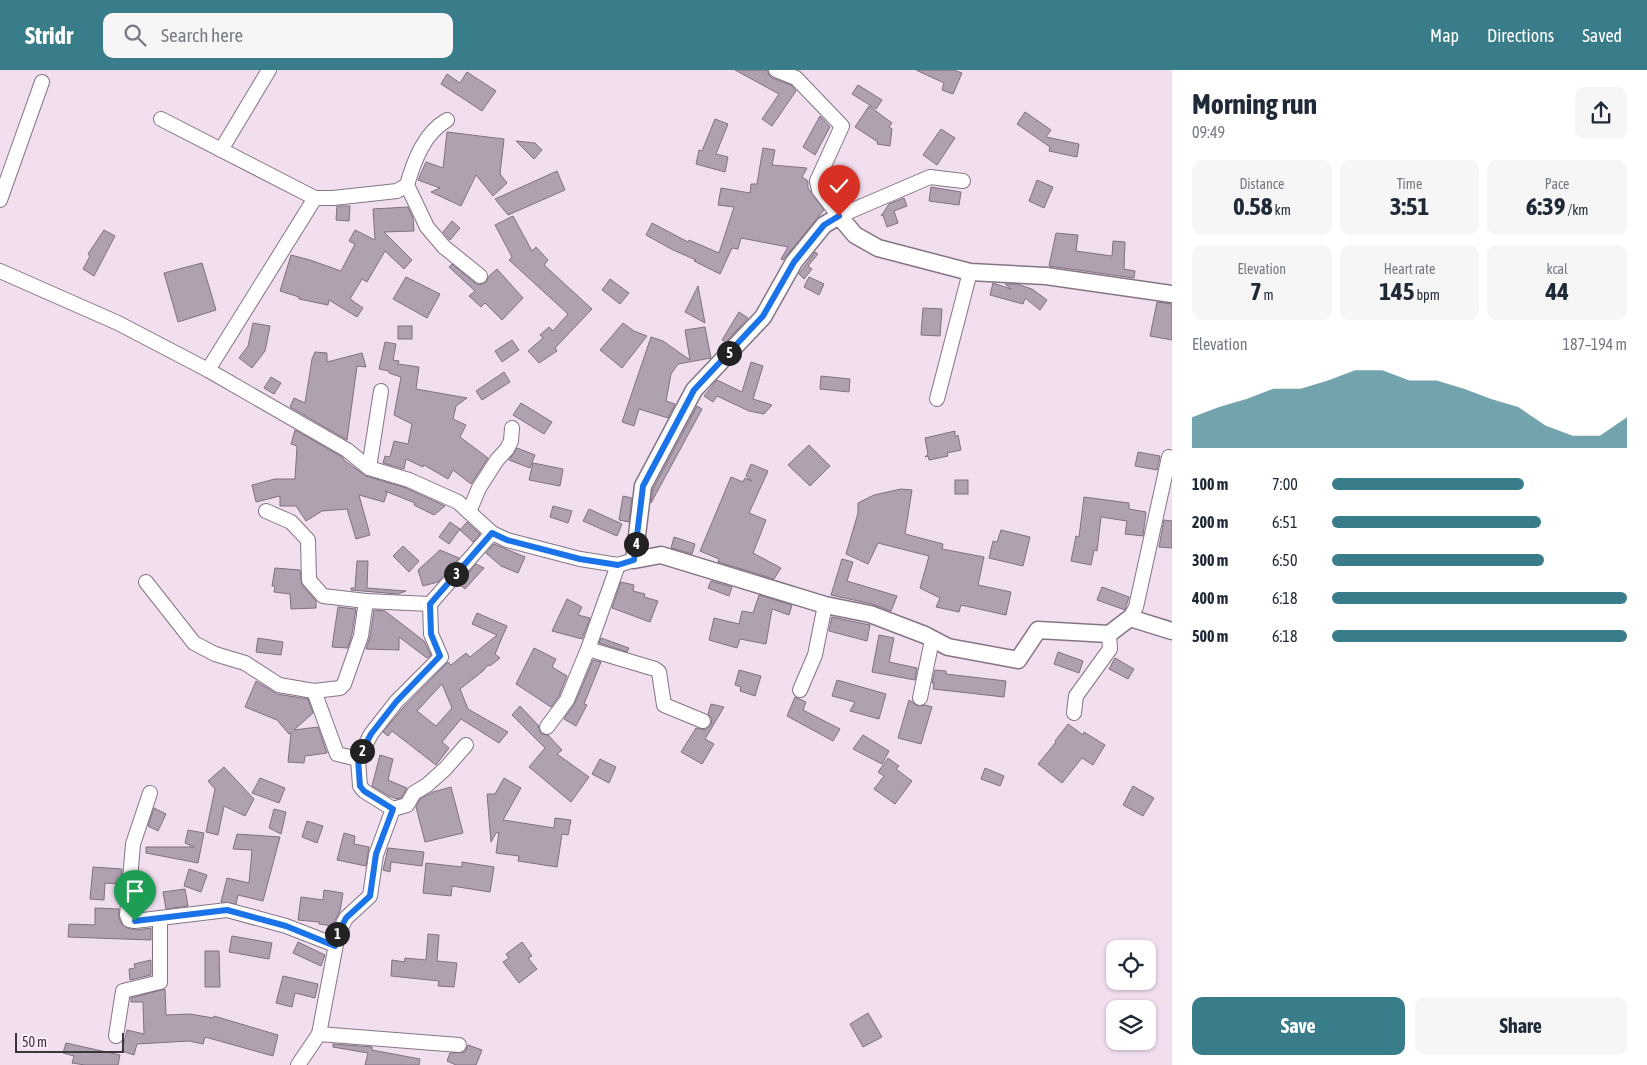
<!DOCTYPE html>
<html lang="en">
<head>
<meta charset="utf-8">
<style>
	body { margin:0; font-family:"Asap Condensed",sans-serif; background:#f6f6f7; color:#1f2937; height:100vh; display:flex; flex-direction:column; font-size:19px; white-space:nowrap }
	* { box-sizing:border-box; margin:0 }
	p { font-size:16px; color:#747a83 }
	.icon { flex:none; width:28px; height:28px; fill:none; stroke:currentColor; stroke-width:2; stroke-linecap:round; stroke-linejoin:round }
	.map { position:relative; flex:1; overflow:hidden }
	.details { display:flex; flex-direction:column; background:#fff; width:475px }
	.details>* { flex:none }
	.buttons { position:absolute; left:1106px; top:870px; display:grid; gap:10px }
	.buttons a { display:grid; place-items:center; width:50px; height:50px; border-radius:10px; background:#fff; box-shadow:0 1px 4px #0004; font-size:25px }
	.scale { position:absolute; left:15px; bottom:12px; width:109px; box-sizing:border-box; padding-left:5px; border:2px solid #3c363c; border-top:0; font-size:14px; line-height:18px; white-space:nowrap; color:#3c363c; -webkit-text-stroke:4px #feedfd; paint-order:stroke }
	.pin { position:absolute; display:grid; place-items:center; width:42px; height:42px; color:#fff; margin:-51px -21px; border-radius:50% 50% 50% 0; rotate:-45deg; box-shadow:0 0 5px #0007 }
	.pin .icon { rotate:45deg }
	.km { position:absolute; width:25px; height:25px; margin:-12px; border-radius:50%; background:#222; color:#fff; font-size:14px; line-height:25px; text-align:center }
	.round { display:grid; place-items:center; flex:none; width:52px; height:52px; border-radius:10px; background:#f6f6f7 }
	.summary { display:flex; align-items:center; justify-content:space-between; height:85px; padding:0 20px }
	h1 { font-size:28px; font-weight:700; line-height:38px }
	.figures { display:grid; grid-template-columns:repeat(3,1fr); gap:8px; height:85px; padding:5px 20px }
	.figures div { display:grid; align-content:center; border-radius:10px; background:#f6f6f7; text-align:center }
	.figures b { font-size:25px; font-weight:700 }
	.figures small { font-size:14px; font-weight:400 }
	.figures p { font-size:14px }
	.chart { height:140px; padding:10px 20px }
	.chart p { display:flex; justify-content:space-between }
	.chart svg { width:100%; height:90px; margin-top:5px; fill:#397d8b; opacity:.7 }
	.button { display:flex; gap:10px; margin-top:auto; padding:10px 20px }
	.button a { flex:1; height:58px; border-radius:10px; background:#397d8b; color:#fff; font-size:20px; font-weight:700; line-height:58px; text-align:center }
	.button a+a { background:#f6f6f7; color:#1f2937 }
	ul { padding:0 20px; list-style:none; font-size:16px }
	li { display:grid; grid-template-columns:80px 60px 1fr; align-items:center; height:38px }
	li i { height:12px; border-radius:6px; background:#397d8b }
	header { display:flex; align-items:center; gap:30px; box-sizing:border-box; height:70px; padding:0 25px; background:#397d8b; color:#fff }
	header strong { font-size:24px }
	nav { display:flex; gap:28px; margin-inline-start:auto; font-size:18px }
	.search { width:350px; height:45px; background:#f6f6f7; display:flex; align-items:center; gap:12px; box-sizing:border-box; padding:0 18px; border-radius:10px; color:#747a83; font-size:19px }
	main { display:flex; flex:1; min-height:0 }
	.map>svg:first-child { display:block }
	.building { fill:#b0a1b1; stroke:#7f7181; fill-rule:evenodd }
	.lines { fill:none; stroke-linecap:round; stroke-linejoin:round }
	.minor-casing { stroke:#857584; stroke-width:16 }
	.tertiary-casing { stroke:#857584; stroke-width:19 }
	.minor { stroke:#fff; stroke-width:14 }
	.tertiary { stroke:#fff; stroke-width:16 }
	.route-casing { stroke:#fff; stroke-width:10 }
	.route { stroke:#1a73e8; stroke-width:6 }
</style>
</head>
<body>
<header>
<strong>Stridr</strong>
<div class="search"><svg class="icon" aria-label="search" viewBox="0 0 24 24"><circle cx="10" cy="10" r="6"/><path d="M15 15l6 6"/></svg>Search here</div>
<nav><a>Map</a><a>Directions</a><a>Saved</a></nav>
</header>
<main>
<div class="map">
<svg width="1172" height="995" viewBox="0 0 1172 995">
	<rect width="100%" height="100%" fill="#f1dff0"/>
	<g class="building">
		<path d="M735 0H767L769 5 772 8 791 15 796 21 772 56 762 49 779 24Z"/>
		<path d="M916 0H954L962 3 953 24 942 20 944 13Z"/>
		<path d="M467 2 496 21 482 41 441 14 447 4 460 13Z"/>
		<path d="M858 15 882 30 876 39 852 24Z"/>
		<path d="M869 36 892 53 889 57 892 59 890 76 877 74 878 72 855 57Z"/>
		<path d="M1025 42 1051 60 1046 67 1079 74 1077 87 1049 81 1050 77 1017 54Z"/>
		<path d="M820 46 830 57 815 85 803 77Z"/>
		<path d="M715 49 728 54 716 84 728 87 725 102 696 94 699 80 702 81Z"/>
		<path d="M941 59 955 68 937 95 923 85Z"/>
		<path d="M447 62 504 69 500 104 507 113 493 126 476 105 461 136 431 122 440 118 418 110 426 92 443 98Z"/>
		<path d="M516 71 535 73 542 80 534 89Z"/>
		<path d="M763 78 775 80 772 95 807 98 802 107 808 111V118L824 140 783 190 781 189 788 177 741 168 738 179 732 178 720 204 694 191 696 190 673 180 646 165 652 153 688 172 689 170 719 183 734 137 718 135 721 118 750 123 751 114H757Z"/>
		<path d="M557 101 565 120 508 145 495 129Z"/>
		<path d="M1037 110 1053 117 1044 138 1029 131Z"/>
		<path d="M931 117 961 122 959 135 929 131Z"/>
		<path d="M904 128 907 136 894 141 898 153 887 157 883 145 881 146 889 134Z"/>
		<path d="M337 136H350L349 151 336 150Z"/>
		<path d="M408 137 413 148 414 161 384 162 412 190 404 199 385 181 367 212 362 209 350 229 363 238 357 247 329 230 328 235 299 229V227L280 221 291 185 310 190 341 201 355 174 349 171 355 160 375 170 373 139Z"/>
		<path d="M513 146 532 181 536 177 548 190 544 195 592 239 555 278 557 281 539 293 528 281 543 268 540 265 549 257 553 261 568 244 509 190 512 187 495 155Z"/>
		<path d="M452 151 460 158 450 170 443 162Z"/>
		<path d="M104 160 115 166 94 206 83 199 90 186 88 184Z"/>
		<path d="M1056 163 1078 165 1076 181 1112 186 1113 171 1125 172 1124 199 1135 201 1134 208 1049 196Z"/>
		<path d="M815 182 818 184 808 196 812 199 804 209 799 204Z"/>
		<path d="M202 193 216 240 178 252 164 203Z"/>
		<path d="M452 194 475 213 479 215 486 212 489 206 497 199 523 228 502 250 485 233 481 237 469 226 475 221 449 197Z"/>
		<path d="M406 207 440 224 427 248 393 229Z"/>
		<path d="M809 207 824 214 819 225 804 217Z"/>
		<path d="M610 209 629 223 620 234 602 220Z"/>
		<path d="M993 213 1011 219 1005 214H1017L1032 219 1047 230 1040 240 1025 228 1023 234 990 225Z"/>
		<path d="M698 216 705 253 685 242Z"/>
		<path d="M1157 232 1172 234V270L1150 266Z"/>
		<path d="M923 238 942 239 940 266 921 265Z"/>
		<path d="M739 242 748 248 726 272 722 270Z"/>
		<path d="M253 253 270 256 265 281 252 298 239 288 248 276Z"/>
		<path d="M623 253 634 261 647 266 622 298 600 280Z"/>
		<rect x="398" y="256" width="14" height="13"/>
		<path d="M705 257 711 288 678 294 671 304 666 331 675 334 668 348 639 339 634 356 622 352 651 267 663 271 690 290 685 260Z"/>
		<path d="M512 270 519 280 502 292 495 281Z"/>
		<path d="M385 272 396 274 393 290 399 291 398 294 419 297 416 319 467 328 456 336 453 349 466 355 460 367 488 388 471 414 453 400 448 409 424 395 423 397 406 389 404 399 383 393 385 386 390 387 394 371 408 374 412 354 394 345 401 307 389 303V301L379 299Z"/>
		<path d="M315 282 327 283V292L362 283 366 297 357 296 347 370 290 337 294 328 305 333 312 289Z"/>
		<path d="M751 292 763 296 753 329 772 335 764 344 749 341 717 326 713 332 704 326 717 310 742 322Z"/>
		<path d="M504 302 510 312 482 330 476 321Z"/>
		<path d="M821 306 850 309 849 322 820 319Z"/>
		<path d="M271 307 281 313 274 324 264 318Z"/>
		<path d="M521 333 552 352 544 364 513 345Z"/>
		<path d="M697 336 702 339 651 433 653 419Z"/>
		<path d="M295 360 342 387 345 391 366 406 406 418 445 436 434 445 414 435 415 433 385 421 387 423 384 432 359 425 370 465 356 469 347 439 322 441 306 451 296 436H280V426L256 432 252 415 275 409H295L297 376 291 374Z"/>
		<path d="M955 361V367L958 365 961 380 947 383 948 386 929 390 928 386 925 387 928 384 925 368Z"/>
		<path d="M809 375 830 396 810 416 788 395Z"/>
		<path d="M517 378 535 385 530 398 509 390Z"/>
		<path d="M1138 382 1160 386 1157 400 1135 396Z"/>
		<path d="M533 393 563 399 560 416 529 410Z"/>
		<path d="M751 394 768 401 749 443 766 450 753 483 781 498 774 509 718 492 719 489 700 481 731 407 743 412 745 408 752 411 746 406Z"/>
		<rect x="955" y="410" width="13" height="14"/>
		<path d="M901 419 912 420 905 464 943 474 942 479 984 487 978 515 1011 522 1006 545 961 535 959 542 936 537 940 528 920 518 929 486 878 473 868 494 846 484 858 443V433L874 425Z"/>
		<path d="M623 426 632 428 629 452 619 450Z"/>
		<path d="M1084 427 1129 433V439L1146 442 1143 466 1125 464 1127 451 1101 447 1097 481 1094 480 1091 495 1071 491 1076 466 1079 467Z"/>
		<path d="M553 436 572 441 568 453 550 447Z"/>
		<path d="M589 439 622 454 617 466 583 451Z"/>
		<path d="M1164 450 1172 451V478L1159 477Z"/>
		<path d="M450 452 460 459 449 474 439 467Z"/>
		<path d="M467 452 480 464 473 472 460 460Z"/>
		<path d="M1001 460 1030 467 1023 496 989 488 993 471 997 472Z"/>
		<path d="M674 467 695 474 692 484 671 478Z"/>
		<path d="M494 474 525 487 518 503 501 496 486 483Z"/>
		<path d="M403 476 419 491 409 502 393 486Z"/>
		<path d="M440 480 459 488 438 512 423 516 418 500Z"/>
		<path d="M842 489 853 492 847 511 897 526 891 541 872 534 831 525Z"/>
		<path d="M357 491H368L367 518 406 521 398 524 351 520V518H355Z"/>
		<path d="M476 494 484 498 465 519 459 514Z"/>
		<path d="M275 498 300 500 302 515 316 531V538L291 539 290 524 274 522 275 516H272Z"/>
		<path d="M711 511 732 517 729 526 708 518Z"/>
		<path d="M621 512 634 515 633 521 645 524 644 527 658 531 650 552 612 538Z"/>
		<path d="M1102 517 1129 527 1125 540 1097 530Z"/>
		<path d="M759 525 792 535 789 545 772 539 766 574 740 569 737 578 709 570 714 548 739 554 742 541 753 543Z"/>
		<path d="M567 529 582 537 578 545 590 548 582 569 552 561Z"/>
		<path d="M338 537 356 539 352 564 348 578 332 577Z"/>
		<path d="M374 540 385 541 424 571 431 585 427 588 399 567V580L366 579 370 567Z"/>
		<path d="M477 543 507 556 495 584 500 588 490 596 488 595 483 601 460 619 468 639 508 662 499 673 461 649 442 672 449 678 436 695 392 661 388 666 383 662 403 638 448 592 451 595 466 583 470 587 497 565 472 554ZM442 614 452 638 436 656 417 641Z"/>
		<path d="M832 547 870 555 867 571 829 561Z"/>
		<path d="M879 565 894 568 889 592 917 598 915 610 872 602Z"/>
		<path d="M258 568 283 572 281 585 256 582Z"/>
		<path d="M601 568 629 578 627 582 599 573Z"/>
		<path d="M534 578 556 589 552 597 567 606 559 626 551 637 516 614Z"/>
		<path d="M1058 582 1083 591 1079 603 1054 594Z"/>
		<path d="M1115 588 1134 599 1128 609 1109 599Z"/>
		<path d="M593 590 601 592 584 634 587 635 576 656 564 649 575 633Z"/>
		<path d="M739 600 761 606 755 626 740 621 741 617 735 615Z"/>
		<path d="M935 600 946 601V604L1006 611 1004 627 933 619 934 613H932Z"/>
		<path d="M837 610 886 624 879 649 850 641 855 632 832 626Z"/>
		<path d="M256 611 277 624 308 629 313 643 294 660 318 657 327 683 305 686 304 693 288 692 291 663 289 664 277 650 245 637Z"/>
		<path d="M795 627 806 632 803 640 840 659 833 671 787 646Z"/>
		<path d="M909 630 918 636 925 635 932 637 921 674 898 668Z"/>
		<path d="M711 634 724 637 705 669 714 674 702 694 681 682 696 658 705 660 711 655 712 649 708 644Z"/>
		<path d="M520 636 538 655 541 664 548 665 562 680 557 684 589 707 571 732 529 697 545 678 512 645Z"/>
		<path d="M1068 654 1083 665 1084 662 1105 675 1093 695 1082 688 1062 713 1038 694 1056 672 1055 671Z"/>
		<path d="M863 665 889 681 882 694 853 679Z"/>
		<path d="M380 685 393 689 388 710 407 718 401 728 397 729 389 726 372 716Z"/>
		<path d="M888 688 899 696 896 699 912 711 895 734 874 719 884 706 878 702Z"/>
		<path d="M600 689 616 697 609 713 592 704Z"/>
		<path d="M224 697 254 729 245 746 224 736 218 765 206 762 215 719 208 711Z"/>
		<path d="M985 698 1004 706 1000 716 981 709Z"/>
		<path d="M260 708 285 718 279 733 252 723Z"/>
		<path d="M504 708 521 718 503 750 554 758 555 748 571 750 568 765 562 764 557 797 518 791 519 786 496 783 499 762 496 763 491 772 487 724H495Z"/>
		<path d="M1133 716 1154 728 1143 746 1123 735Z"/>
		<path d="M451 717 463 763 425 772 416 737 420 729 433 722Z"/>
		<path d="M154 738 166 744 158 761 148 756Z"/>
		<path d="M274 739 286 742 281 764 269 758Z"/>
		<path d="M307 751 323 756 317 773 302 767Z"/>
		<path d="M188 760 204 763 198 793 146 783V777H194L185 773Z"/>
		<path d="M344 763 355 766 354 774 369 777 366 796 337 790Z"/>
		<path d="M237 764 280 767 263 831 238 825 236 834 221 832 227 808 249 813 252 780 233 779Z"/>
		<path d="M388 778 424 782 422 796 391 792 390 802 383 800Z"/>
		<path d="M462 792 494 797 490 822 452 816 451 826 423 823 426 793 462 797Z"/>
		<path d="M93 797 122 799 121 814 105 813 104 830 90 829Z"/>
		<path d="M189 799 207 805 201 822 184 816Z"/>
		<path d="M185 819 188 836 166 839 163 822Z"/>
		<path d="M324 820 343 823 340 841 332 856 319 854V852L298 850 301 827 323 830Z"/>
		<path d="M95 838 119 839V848L121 853 127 858 136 860 151 858V870L68 867 69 854 95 855Z"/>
		<path d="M428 864 439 865 437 891 457 893 454 917 438 916 439 911 391 906 392 890 404 892 405 888 426 890Z"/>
		<path d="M232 866 272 873 269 889 229 882Z"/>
		<path d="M298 872 325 885 321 896 293 883Z"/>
		<path d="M522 872 532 886 528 888 537 899 519 913 503 892 509 888 506 884Z"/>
		<path d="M205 881H219L220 917H205Z"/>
		<path d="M151 890V905L130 910 129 899 135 898 134 894Z"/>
		<path d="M283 906 318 914 315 928 295 923 292 937 276 933Z"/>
		<path d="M165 919 166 945 190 944 213 948 214 946 278 965 273 986 205 967 203 974 189 971 137 974 134 985 122 981 127 960 144 964 143 932H131V928Z"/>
		<path d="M868 943 882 967 863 977 850 954Z"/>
		<path d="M66 973 120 985 118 995H85L72 993 74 986 63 983Z"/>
		<path d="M333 974 372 977V980L420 989 419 995H365L368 983 333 977Z"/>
		<path d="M468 975 482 980 476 995H456L447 991 450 983 465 982Z"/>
	</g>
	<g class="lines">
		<defs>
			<g id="minor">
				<path d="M776 0 796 8 842 56 817 111 819 120 839 146 930 107 963 111"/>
				<path d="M161 49 315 128H333L397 121 407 115C414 91 424 63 447 50"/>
				<path d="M221 80 269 0"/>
				<path d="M407 115 427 157 444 177 480 206"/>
				<path d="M0 130 42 12"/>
				<path d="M0 201 118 253 208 300 347 380 369 398 409 410 458 432 492 463 507 470 580 489 618 495 634 490"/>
				<path d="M208 300 315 128"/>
				<path d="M937 329 970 202"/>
				<path d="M369 398 381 321"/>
				<path d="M266 441 291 452 308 470 309 510 323 526 366 531 430 534"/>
				<path d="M469 442 479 418 497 390 507 379 511 371 512 358"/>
				<path d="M146 512 194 573 215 584 245 593 279 615 314 621 340 618 344 614 361 566 366 531"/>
				<path d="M1130 548 1136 537 1169 387"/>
				<path d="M588 579 655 599 659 602 664 635 703 651"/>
				<path d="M800 620 815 585 825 535"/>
				<path d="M314 621 337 684 358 689"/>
				<path d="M920 628 932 570"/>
				<path d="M1074 643 1076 626 1110 579 1109 564"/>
				<path d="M547 657 567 630 588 579 618 495"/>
				<path d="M150 723 133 774 127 845 129 850 135 851 227 840 286 856 335 875"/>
				<path d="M393 739 364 721 360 716 358 689 371 664 396 632 441 587 431 564 430 534 492 463"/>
				<path d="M319 964 459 975"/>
				<path d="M116 966 123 921 160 912V848"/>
				<path d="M298 995 319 964 338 864 346 848 370 826 376 785 393 739 407 735 414 723 427 715 445 699 466 675"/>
			</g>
			<path id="tertiary" d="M1172 224 1046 206 970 202 878 178 855 165 839 146 824 155 794 192 763 247 694 320 643 416 634 490 661 485 825 535 870 544 925 565 948 577 1018 590 1038 560 1109 564 1130 548 1172 561"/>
		</defs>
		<use href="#minor" class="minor-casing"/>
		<use href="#tertiary" class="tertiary-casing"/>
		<use href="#minor" class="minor"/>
		<use href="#tertiary" class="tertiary"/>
	</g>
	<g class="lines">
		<defs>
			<path id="route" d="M135 851 227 840 286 856 335 876 338 864 346 848 370 826 376 784 393 739 364 721 360 716 358 689 371 664 396 632 440 586 431 564 430 534 492 463 507 470 580 489 618 495 634 490 643 416 694 320 763 246 794 192 824 155 839 146"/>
		</defs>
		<use href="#route" class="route-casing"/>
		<use href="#route" class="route"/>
	</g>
</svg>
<div class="buttons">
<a><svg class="icon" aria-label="locate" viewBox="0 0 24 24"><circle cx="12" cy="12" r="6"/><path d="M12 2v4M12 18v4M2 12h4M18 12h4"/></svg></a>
<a><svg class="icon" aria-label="layers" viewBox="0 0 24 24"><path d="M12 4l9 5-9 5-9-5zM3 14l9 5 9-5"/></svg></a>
</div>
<div class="scale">50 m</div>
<div class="pin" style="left:135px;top:851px;background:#1e9e55"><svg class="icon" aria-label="arrive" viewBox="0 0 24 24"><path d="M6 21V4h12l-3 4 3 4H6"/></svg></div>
<div class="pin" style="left:839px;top:146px;background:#d93025"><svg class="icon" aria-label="check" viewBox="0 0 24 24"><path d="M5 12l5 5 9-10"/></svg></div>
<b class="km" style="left:337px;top:864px">1</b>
<b class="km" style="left:362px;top:681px">2</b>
<b class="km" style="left:456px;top:504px">3</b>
<b class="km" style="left:636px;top:474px">4</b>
<b class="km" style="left:729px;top:283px">5</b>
</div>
<section class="details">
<div class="summary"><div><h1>Morning run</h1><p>09:49</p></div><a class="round"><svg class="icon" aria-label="share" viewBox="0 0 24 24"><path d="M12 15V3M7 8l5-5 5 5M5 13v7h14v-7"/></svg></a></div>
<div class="figures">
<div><p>Distance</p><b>0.58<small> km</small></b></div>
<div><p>Time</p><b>3:51</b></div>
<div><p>Pace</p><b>6:39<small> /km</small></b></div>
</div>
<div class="figures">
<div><p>Elevation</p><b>7<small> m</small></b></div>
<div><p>Heart rate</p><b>145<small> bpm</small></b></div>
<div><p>kcal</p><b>44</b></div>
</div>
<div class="chart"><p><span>Elevation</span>187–194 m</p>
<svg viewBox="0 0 160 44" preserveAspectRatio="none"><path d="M0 44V29L10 24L20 20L30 15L40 15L50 11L60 6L70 6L80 11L90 11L100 15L110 20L120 24L130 33L140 38L150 38L160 29V44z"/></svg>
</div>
<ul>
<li><b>100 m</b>7:00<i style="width:65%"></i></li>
<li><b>200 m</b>6:51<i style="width:71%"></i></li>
<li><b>300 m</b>6:50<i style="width:72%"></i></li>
<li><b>400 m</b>6:18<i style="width:100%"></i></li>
<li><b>500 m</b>6:18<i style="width:100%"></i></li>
</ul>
<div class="button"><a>Save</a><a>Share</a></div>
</section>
</main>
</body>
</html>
